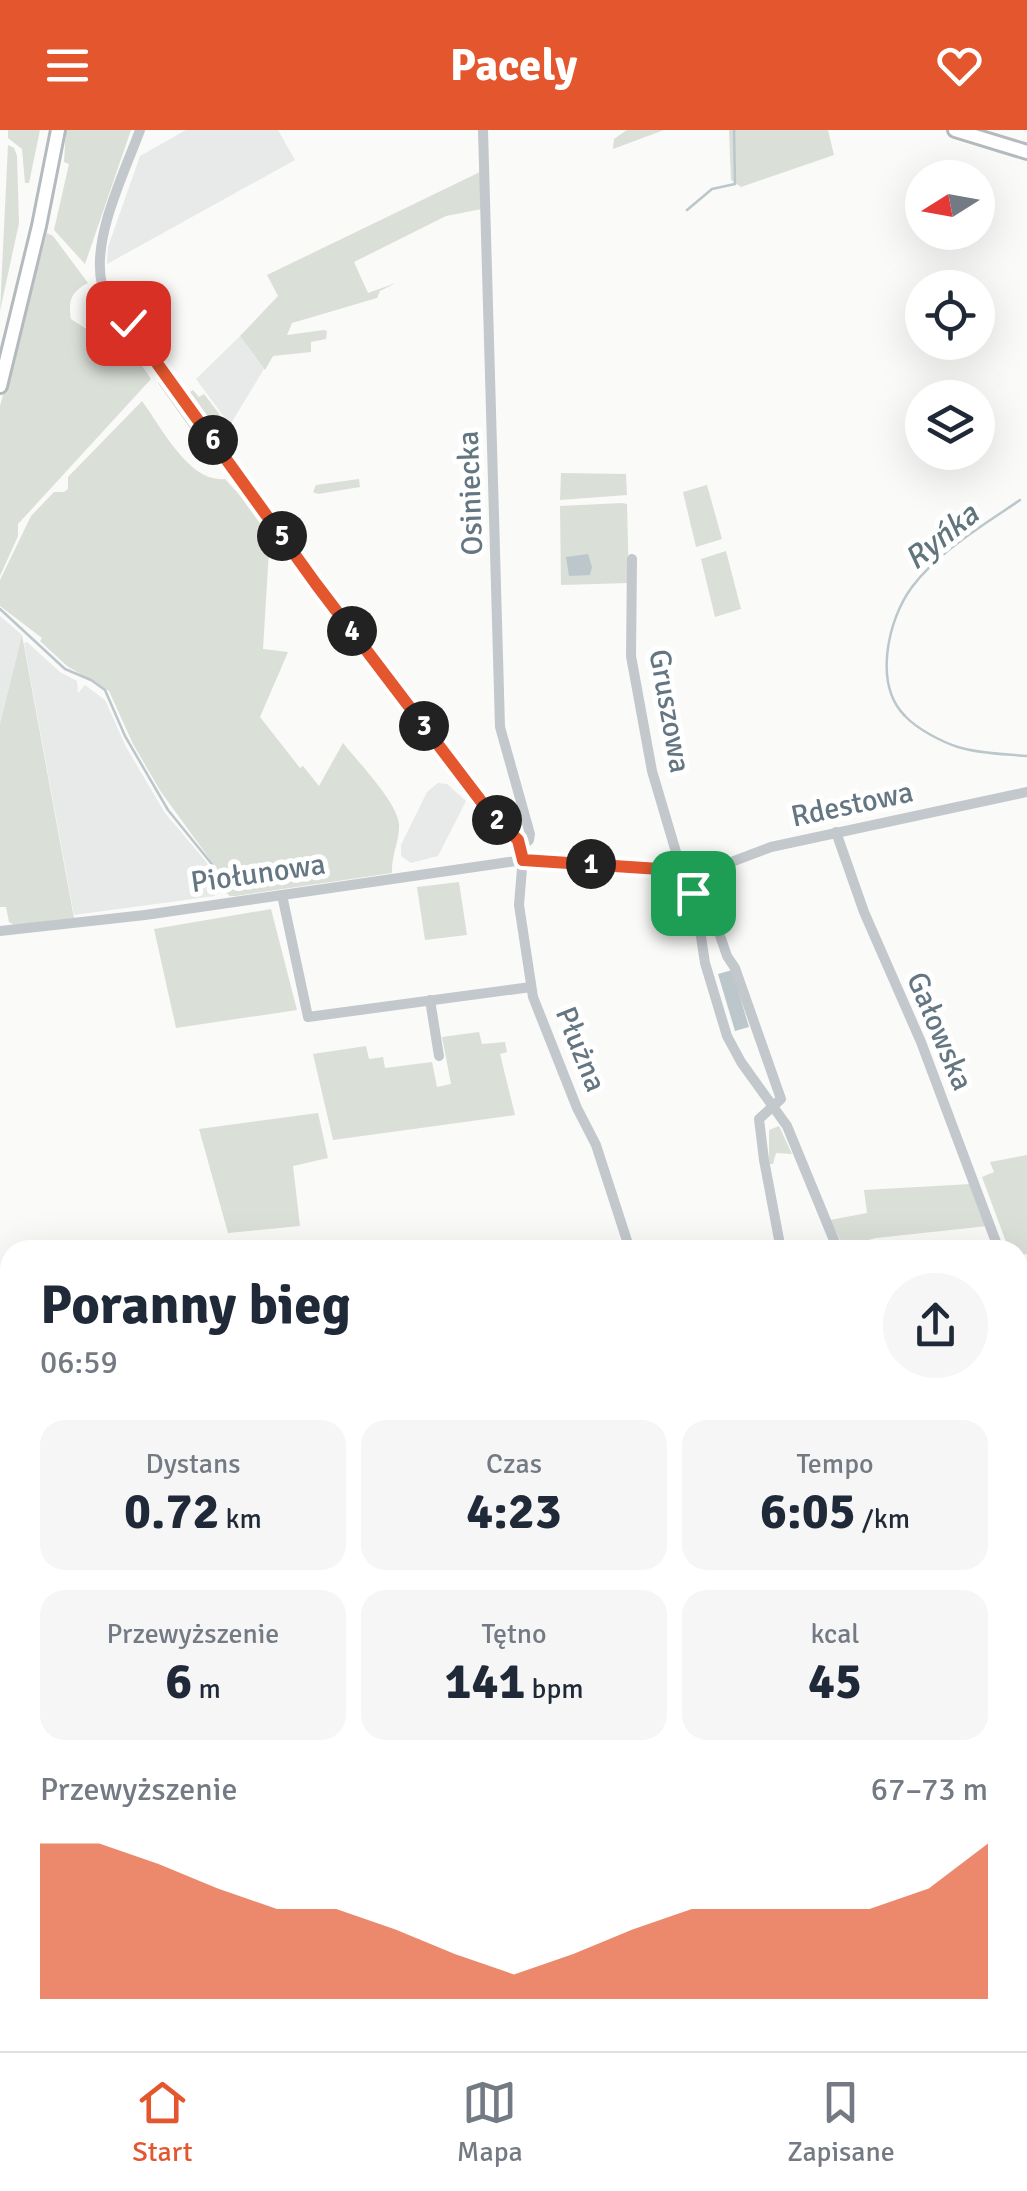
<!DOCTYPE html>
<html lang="pl">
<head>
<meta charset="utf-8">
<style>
	body { margin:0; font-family:Signika,sans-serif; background:#f6f6f7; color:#1f2937; height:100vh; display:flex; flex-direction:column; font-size:38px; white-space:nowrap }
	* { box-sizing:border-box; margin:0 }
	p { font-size:32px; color:#747a83 }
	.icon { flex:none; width:55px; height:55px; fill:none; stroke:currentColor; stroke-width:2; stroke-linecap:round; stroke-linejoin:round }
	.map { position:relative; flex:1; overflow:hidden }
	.sheet { position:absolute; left:0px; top:1110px; width:1028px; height:812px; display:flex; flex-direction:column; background:#fff; border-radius:30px 30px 0 0; box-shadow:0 10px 40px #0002 }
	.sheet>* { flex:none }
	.needle { width:65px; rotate:259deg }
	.buttons { position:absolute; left:905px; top:30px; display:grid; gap:20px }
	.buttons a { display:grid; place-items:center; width:90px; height:90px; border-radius:50%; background:#fff; box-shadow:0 10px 40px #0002; font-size:50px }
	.pin { position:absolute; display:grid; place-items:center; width:85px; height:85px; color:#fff; margin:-42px; border-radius:20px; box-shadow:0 5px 15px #0006 }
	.km { position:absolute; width:50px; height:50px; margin:-25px; border-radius:50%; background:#222; color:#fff; font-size:28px; line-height:50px; text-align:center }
	.round { display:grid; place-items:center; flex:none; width:105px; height:105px; border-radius:52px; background:#f6f6f7 }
	.headline { display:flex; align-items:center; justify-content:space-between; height:170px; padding:0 40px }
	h1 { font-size:55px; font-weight:700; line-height:75px }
	.figures { display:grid; grid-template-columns:repeat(3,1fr); gap:15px; height:170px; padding:10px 40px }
	.figures div { display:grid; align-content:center; border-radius:25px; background:#f6f6f7; text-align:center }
	.figures b { font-size:50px; font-weight:700 }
	.figures small { font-size:28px; font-weight:400 }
	.figures p { font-size:28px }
	.chart { height:280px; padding:20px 40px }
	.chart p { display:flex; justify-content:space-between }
	.chart svg { width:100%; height:180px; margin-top:10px; fill:#e4572e; opacity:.7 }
	header { display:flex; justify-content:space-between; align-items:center; height:130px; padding:0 40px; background:#e4572e; color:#fff; font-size:45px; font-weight:700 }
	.menu { display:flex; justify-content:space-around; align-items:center; height:140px; border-top:2px solid #e0e1e3; background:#fff; font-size:28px; color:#747a83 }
	.menu a { display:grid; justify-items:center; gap:5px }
	.menu .on { color:#e4572e }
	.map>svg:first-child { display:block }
	.built { fill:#e8e9e9 }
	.green { fill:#dadfd7 }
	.water { fill:#bbc7cb }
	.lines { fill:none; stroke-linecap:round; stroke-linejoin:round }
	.stream { stroke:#bbc7cb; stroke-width:2.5 }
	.major-casing { stroke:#b5babe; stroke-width:18 }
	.minor { stroke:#c3c8cc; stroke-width:10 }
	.major { stroke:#fff; stroke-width:12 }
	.route-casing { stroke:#fff; stroke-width:20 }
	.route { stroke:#e4572e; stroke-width:12 }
	.labels { text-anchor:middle; stroke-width:10; stroke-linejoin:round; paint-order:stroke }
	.street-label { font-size:30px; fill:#657683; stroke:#fff }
	.water-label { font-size:32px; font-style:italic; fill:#60757c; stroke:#fff }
</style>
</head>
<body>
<header><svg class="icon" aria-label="menu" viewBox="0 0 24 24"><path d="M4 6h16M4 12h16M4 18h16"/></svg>Pacely<svg class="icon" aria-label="heart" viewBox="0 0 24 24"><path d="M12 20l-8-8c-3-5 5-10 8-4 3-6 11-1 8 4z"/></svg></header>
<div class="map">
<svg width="1027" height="1921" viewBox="0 0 1027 1921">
	<rect width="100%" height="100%" fill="#fafaf8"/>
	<g class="built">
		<path d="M186 0H278L295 30 107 134 108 117 140 26Z"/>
		<path d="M240 206 264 239 230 295 196 249Z"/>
		<path d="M0 486 22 505 0 594Z"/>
		<path d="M27 512 60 542 77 551 78 563 85 555 105 570 126 617 165 683 213 740 215 766 74 785 24 513Z"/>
		<path d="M438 653 447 654 466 671 438 726 411 733 401 726V715L427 662Z"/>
	</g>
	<g class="green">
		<path d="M8 0H40L29 53H25L22 19 8 8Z"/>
		<path d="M66 0H131L85 134 54 100 69 34 64 32Z"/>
		<path d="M627 0H664L613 19 614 9Z"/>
		<path d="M729 0H828L834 25 741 57 731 50Z"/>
		<path d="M8 15 14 18 17 26 19 93 0 181Z"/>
		<path d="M480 42 482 79 446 86 354 132 368 163 396 153 380 161 377 168 292 193 287 205 324 200 327 201 326 209 311 212V222L273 226 265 240 240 206 278 166 267 145Z"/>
		<path d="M47 103 53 106 88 153C71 162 68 170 71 189L91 202 122 207 151 249 18 394V406L0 446V276Z"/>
		<path d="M162 250 194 289 192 301 158 253Z"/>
		<path d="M193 260 199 267 204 264 230 298 232 321 190 262Z"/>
		<path d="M142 271C162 298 189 353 225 349L250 376 270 404 263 519 288 522 260 587 300 638 303 636 319 656 343 613C358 632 397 672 399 694 400 710 391 726 392 743L236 766H230L224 761 216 764V749L222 750V746L161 662 133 614 109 561 67 536 40 511 42 508 0 476V450L31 386 54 362H64L68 359V347Z"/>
		<path d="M561 343 626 344 627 365 560 370Z"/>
		<path d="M359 349 360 357 318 364 313 362 316 355Z"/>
		<path d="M707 355 722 409 696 417 683 362Z"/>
		<path d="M622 373 627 374 629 453 561 455 560 376Z"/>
		<path d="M726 421 741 479 715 487 701 429Z"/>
		<path d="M22 505 74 788 14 795 9 792 6 777H0V594Z"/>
		<path d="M459 752 467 805 425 810 417 757Z"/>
		<path d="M271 779 297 880 176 898 154 799Z"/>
		<path d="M479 902 482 914 505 912 507 922 500 924 515 985 333 1010 313 924 366 916 369 929 383 927 385 938 432 932 437 957 451 954 442 907Z"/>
		<path d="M318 983 328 1028 293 1036 300 1096 228 1103 199 999Z"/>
		<path d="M779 996 792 1024 776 1023 773 1034H769V1000Z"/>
		<path d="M1027 1025V1124L1018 1125V1120H1009L982 1047 994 1042 990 1032Z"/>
		<path d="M971 1054 988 1096 876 1108 843 1116 830 1090 867 1083 864 1060Z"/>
		<path d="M8 1838 5 1846 10 1915H0V1840Z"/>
		<path d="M327 1913H389L390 1921H329Z"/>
	</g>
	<g class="water">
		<path d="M588 424 592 437 590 445 569 446 566 427Z"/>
		<path d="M732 840 749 897 735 901 718 844Z"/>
	</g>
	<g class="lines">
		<g class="stream">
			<path d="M687 80 712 59 735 54 734 0"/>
			<path d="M1020 370C984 395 939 421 912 457 888 489 873 554 905 586 917 599 942 612 958 617 980 624 1005 624 1027 626"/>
			<path d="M0 479 65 539 91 550 105 560 125 606 168 680 220 744V750"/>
			<path d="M0 1357 10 1356"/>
			<path d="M0 1764 10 1805"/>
			<path d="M0 1844 6 1834 10 1807"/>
			<path d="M310 1912 314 1921"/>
		</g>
		<defs>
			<g id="major">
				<path d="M955 0 1027 22"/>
				<path d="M0 256 39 96 58 0"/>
			</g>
		</defs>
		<use href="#major" class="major-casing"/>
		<g class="minor">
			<path d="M140 0C124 44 91 109 102 155L316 454 487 679 520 714 523 726 519 775 533 867 577 978 596 1015 630 1120"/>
			<path d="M483 0 500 597 530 704 529 710 522 717"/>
			<path d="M632 429 631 526 652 641 676 722 675 740"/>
			<path d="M836 702 864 782 921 912 999 1120"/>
			<path d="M692 747 705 833 727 906 741 932 787 996 838 1120"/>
			<path d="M692 747 771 717 1027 662"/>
			<path d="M282 765 308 887 531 857"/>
			<path d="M713 785 727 826 735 838 781 969 759 989 764 1030 781 1120"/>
			<path d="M0 801 145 785 523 730 670 739 692 747"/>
			<path d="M430 870 439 926"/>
			<path d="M1018 1168 1027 1193"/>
			<path d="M1018 1300 1027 1299"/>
			<path d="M548 1912 549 1921"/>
			<path d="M810 1912 812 1921"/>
			<path d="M0 1920 79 1912"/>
			<path d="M984 1921V1912"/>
		</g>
		<use href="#major" class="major"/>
	</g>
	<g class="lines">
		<defs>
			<path id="route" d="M128 193 316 454 487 679 518 710 523 730 675 740 692 747 693 763"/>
		</defs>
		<use href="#route" class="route-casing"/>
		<use href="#route" class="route"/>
	</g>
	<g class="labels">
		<g class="street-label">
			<text transform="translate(470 363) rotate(-92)" y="10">Osiniecka</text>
			<text transform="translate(670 581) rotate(80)" y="10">Gruszowa</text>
			<text transform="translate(852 674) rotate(-12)" y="10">Rdestowa</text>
			<text transform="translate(258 743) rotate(-8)" y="10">Piołunowa</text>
			<text transform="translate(940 901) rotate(67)" y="10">Gałowska</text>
			<text transform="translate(581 919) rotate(68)" y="10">Płużna</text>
		</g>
		<g class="water-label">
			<text transform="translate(941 406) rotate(-39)" y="11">Ryńka</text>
		</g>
	</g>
</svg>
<div class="buttons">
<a><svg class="needle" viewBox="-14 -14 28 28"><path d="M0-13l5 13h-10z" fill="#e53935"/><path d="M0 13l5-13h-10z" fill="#747a83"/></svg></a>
<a><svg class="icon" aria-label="locate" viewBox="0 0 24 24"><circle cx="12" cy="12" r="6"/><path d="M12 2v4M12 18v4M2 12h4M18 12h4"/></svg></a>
<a><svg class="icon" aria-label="layers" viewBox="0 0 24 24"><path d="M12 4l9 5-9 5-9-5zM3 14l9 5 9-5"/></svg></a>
</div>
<div class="pin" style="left:693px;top:763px;background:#1e9e55"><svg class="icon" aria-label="arrive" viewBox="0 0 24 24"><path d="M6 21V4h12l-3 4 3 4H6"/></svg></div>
<div class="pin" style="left:128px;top:193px;background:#d93025"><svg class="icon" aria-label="check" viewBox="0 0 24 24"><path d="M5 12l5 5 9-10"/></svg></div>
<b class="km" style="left:591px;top:734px">1</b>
<b class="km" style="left:497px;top:690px">2</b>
<b class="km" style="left:424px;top:596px">3</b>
<b class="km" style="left:352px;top:501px">4</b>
<b class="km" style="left:282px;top:406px">5</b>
<b class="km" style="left:213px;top:310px">6</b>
<section class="sheet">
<div class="headline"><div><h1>Poranny bieg</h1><p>06:59</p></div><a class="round"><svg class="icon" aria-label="share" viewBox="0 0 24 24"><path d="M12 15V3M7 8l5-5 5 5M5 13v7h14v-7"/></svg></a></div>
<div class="figures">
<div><p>Dystans</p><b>0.72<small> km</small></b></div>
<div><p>Czas</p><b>4:23</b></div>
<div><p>Tempo</p><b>6:05<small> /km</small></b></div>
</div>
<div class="figures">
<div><p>Przewyższenie</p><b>6<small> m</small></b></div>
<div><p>Tętno</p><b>141<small> bpm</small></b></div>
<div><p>kcal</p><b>45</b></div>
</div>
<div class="chart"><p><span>Przewyższenie</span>67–73 m</p>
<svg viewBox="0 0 160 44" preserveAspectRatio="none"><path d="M0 44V6L10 6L20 11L30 17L40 22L50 22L60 27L70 33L80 38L90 33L100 27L110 22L120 22L130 22L140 22L150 17L160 6V44z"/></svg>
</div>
</section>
</div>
<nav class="menu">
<a class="on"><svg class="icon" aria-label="home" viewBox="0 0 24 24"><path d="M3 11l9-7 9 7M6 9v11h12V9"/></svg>Start</a>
<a><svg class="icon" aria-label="map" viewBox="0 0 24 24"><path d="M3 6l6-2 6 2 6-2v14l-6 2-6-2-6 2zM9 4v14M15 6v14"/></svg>Mapa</a>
<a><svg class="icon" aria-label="saved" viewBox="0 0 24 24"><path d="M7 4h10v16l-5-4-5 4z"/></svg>Zapisane</a>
</nav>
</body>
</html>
